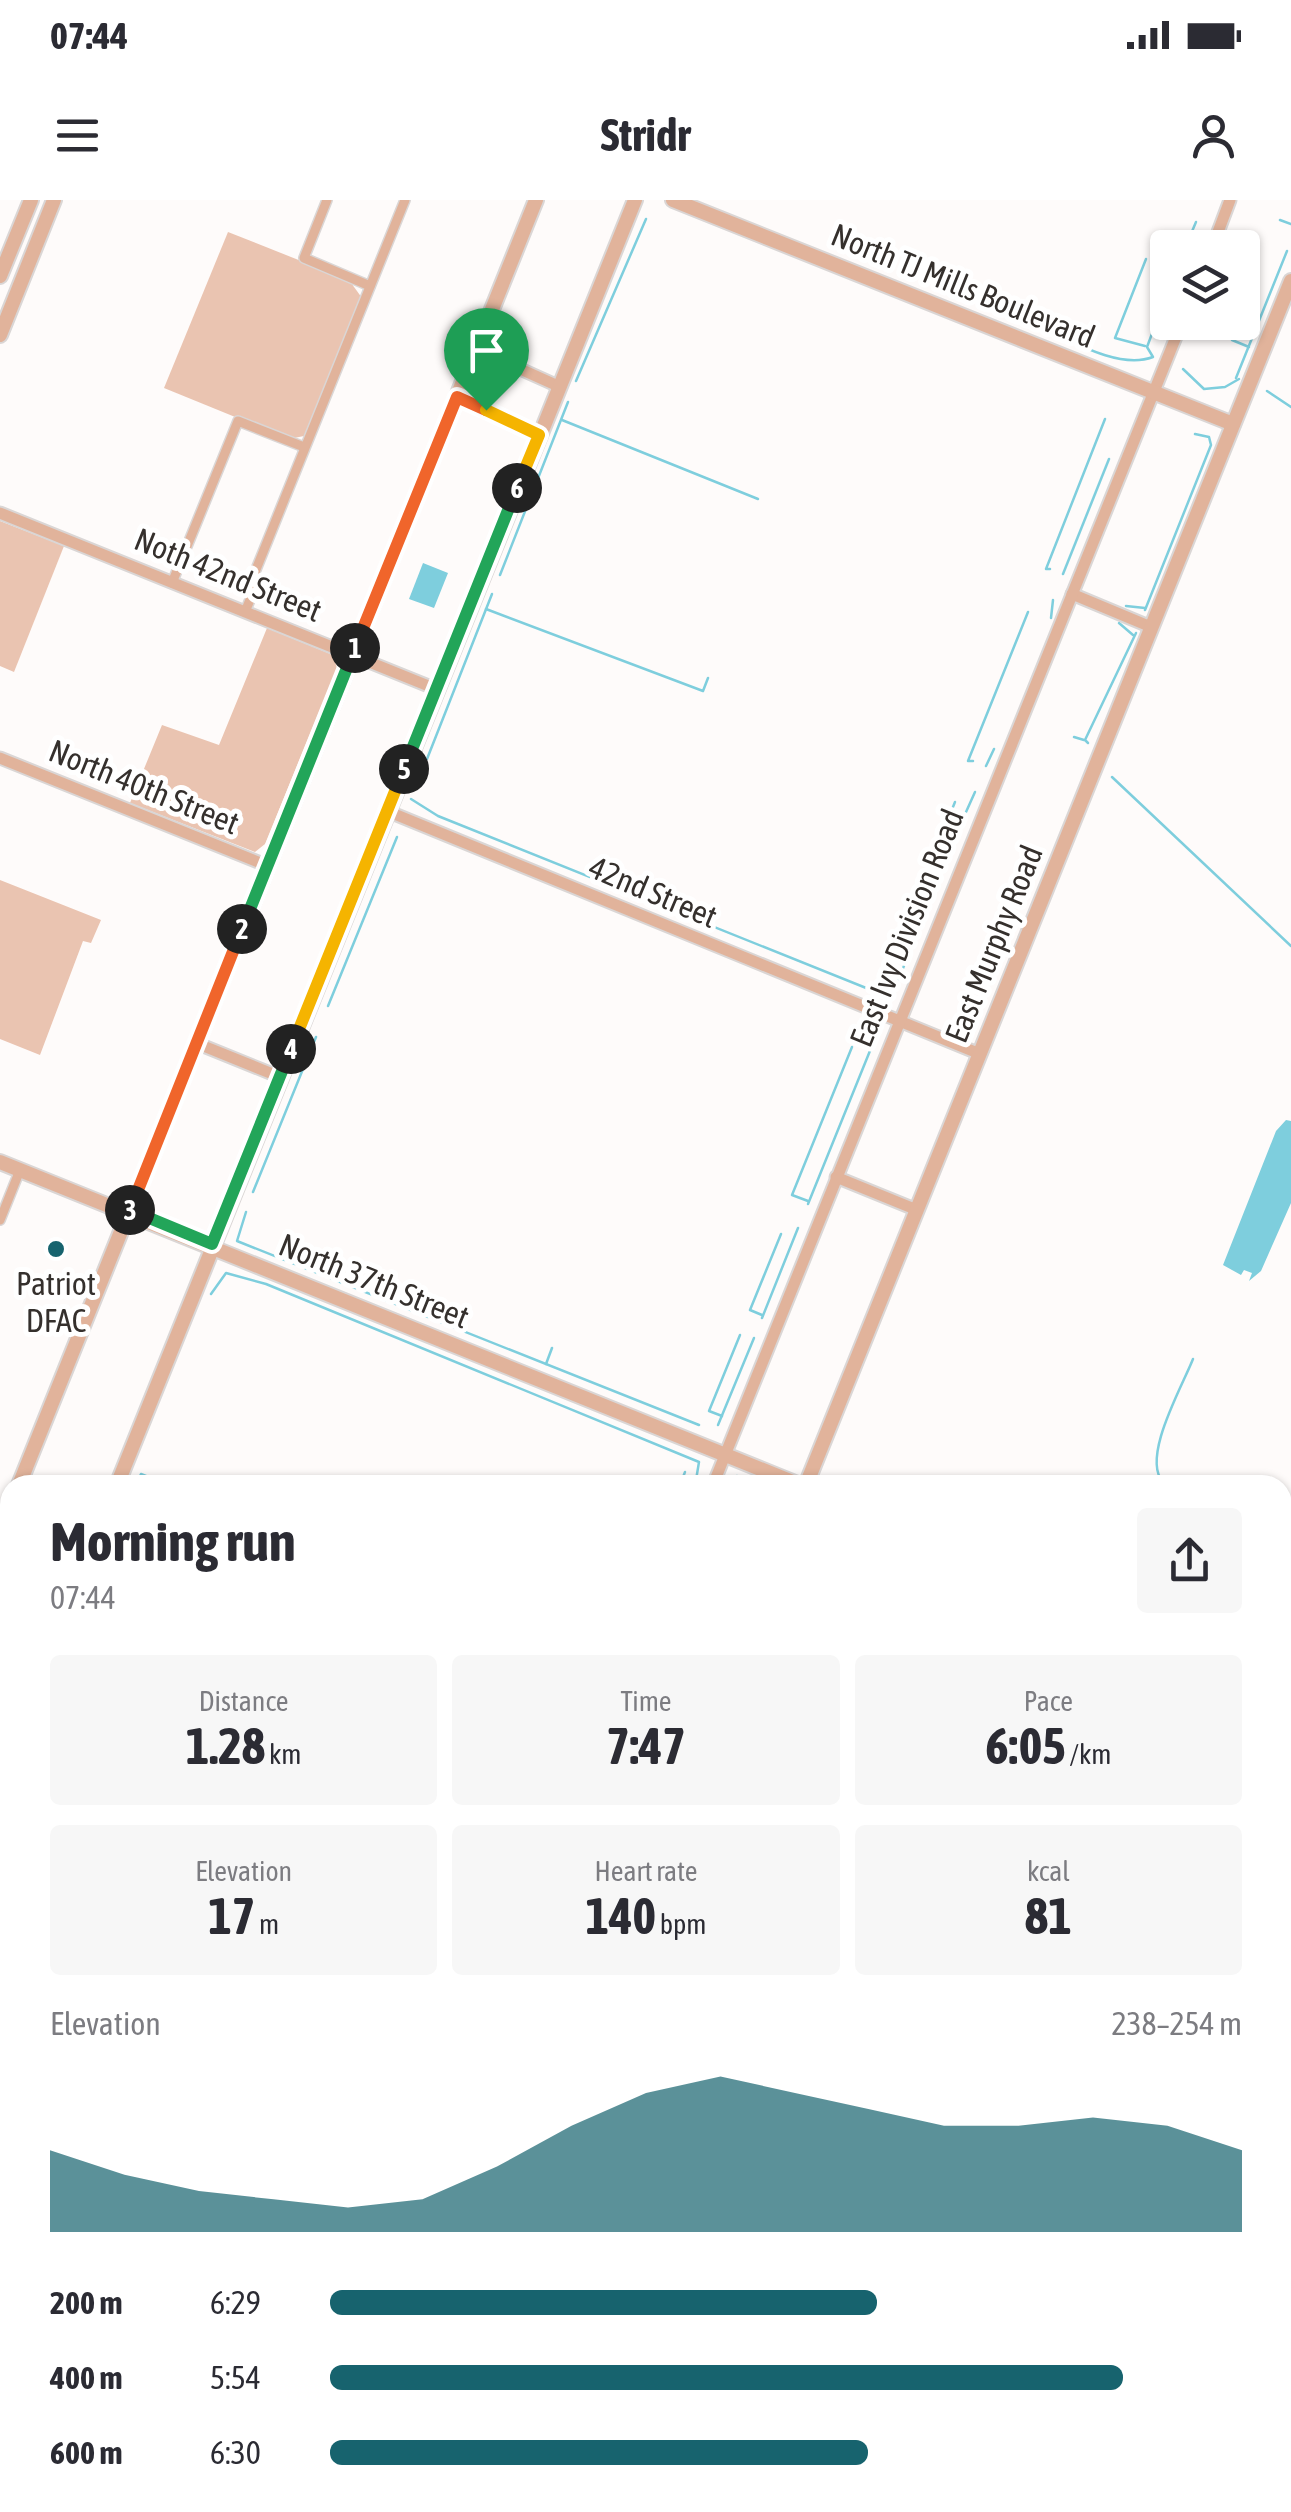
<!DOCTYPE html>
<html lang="en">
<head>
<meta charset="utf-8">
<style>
	body { margin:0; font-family:"Asap Condensed",sans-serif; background:#f7f7f7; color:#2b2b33; height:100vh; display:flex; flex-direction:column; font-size:38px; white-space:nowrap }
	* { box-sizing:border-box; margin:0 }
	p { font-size:32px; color:#7c7c81 }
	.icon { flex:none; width:55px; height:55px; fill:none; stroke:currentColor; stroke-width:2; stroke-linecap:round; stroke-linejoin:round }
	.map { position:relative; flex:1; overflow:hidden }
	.details { position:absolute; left:0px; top:1275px; width:1292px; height:1038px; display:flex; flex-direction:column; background:#fff; border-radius:30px 30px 0 0; box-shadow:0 2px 8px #0004 }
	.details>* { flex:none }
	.tools { position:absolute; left:1150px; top:30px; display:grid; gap:20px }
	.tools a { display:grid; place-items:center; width:110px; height:110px; border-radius:10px; background:#fff; box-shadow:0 2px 8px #0004; font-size:50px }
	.pin { position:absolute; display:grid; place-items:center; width:85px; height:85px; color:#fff; margin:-102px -42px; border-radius:50% 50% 50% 0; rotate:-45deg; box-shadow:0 0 10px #0007 }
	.pin .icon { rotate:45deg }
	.km { position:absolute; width:50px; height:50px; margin:-25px; border-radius:50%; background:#222; color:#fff; font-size:28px; line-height:50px; text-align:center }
	.round { display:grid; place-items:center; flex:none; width:105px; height:105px; border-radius:10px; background:#f7f7f7 }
	.head { display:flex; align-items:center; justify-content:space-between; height:170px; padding:0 50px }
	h1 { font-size:55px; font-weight:700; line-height:75px }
	.figures { display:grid; grid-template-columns:repeat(3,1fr); gap:15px; height:170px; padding:10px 50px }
	.figures div { display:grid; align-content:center; border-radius:10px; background:#f7f7f7; text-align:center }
	.figures b { font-size:50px; font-weight:700 }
	.figures small { font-size:28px; font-weight:400 }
	.figures p { font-size:28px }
	.chart { height:280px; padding:20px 50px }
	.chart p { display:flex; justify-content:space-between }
	.chart svg { width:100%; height:180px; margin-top:10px; fill:#17636e; opacity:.7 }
	ul { padding:0 50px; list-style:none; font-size:32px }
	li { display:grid; grid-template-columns:160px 120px 1fr; align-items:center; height:75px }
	li i { height:25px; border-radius:12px; background:#17636e }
	.status { display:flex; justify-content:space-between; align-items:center; height:70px; padding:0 50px; background:#fff; direction:ltr }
	.status svg { height:28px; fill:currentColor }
	header { display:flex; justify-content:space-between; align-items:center; height:130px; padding:0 50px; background:#fff; font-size:45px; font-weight:700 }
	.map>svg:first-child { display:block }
	.green { fill:#eac4b1 }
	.water { fill:#7ecedd }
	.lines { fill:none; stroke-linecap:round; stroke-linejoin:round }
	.stream { stroke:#7ecedd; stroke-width:2.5 }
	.pedestrian-casing { stroke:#dad6d5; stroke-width:12 }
	.minor-casing { stroke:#dad6d5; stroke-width:15 }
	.tertiary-casing { stroke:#dad6d5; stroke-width:18 }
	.pedestrian { stroke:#e1b39b; stroke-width:9 }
	.minor { stroke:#e1b39b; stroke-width:11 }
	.tertiary { stroke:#e1b39b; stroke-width:14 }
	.split-1-casing { stroke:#fff; stroke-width:20 }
	.split-2-casing { stroke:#fff; stroke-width:20 }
	.split-3-casing { stroke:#fff; stroke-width:20 }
	.split-4-casing { stroke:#fff; stroke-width:20 }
	.split-5-casing { stroke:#fff; stroke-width:20 }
	.split-6-casing { stroke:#fff; stroke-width:20 }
	.split-7-casing { stroke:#fff; stroke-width:20 }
	.split-1 { stroke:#f0652b; stroke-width:12 }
	.split-2 { stroke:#22a559; stroke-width:12 }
	.split-3 { stroke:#f0652b; stroke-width:12 }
	.split-4 { stroke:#22a559; stroke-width:12 }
	.split-5 { stroke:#f5b400; stroke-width:12 }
	.split-6 { stroke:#22a559; stroke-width:12 }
	.split-7 { stroke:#f5b400; stroke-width:12 }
	.poi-dot { fill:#17636e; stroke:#fff; stroke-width:4 }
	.labels { text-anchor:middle; stroke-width:10; stroke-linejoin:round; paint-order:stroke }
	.street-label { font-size:32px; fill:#35302d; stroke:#fff }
	.poi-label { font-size:32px; fill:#35302d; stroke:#fff }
</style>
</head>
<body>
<div class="status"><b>07:44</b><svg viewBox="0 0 49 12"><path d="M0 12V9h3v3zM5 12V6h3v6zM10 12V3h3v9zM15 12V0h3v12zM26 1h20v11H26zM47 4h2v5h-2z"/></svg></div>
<header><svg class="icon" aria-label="menu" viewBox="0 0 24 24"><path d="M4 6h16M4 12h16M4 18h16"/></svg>Stridr<svg class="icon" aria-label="person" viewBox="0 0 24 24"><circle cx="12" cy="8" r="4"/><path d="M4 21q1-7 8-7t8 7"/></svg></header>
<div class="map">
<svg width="1291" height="2312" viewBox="0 0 1291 2312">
	<rect width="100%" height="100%" fill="#fefbfa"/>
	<g class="green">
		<path d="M228 32 349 80 362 98 304 236 289 239 164 188Z"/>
		<path d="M0 321 64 346 14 472 0 466Z"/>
		<path d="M267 428 333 455 337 468 265 644 255 652 130 603 162 525 219 545Z"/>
		<path d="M0 680 101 720 91 743 83 741 40 855 0 839Z"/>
	</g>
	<g class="water">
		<path d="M423 363 448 373 434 408 409 399Z"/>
		<path d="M1286 920 1291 921V1003L1261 1071 1249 1081 1252 1073 1244 1070 1241 1075 1223 1065 1276 931Z"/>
	</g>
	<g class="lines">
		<g class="stream">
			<path d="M1280 20 1291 24"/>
			<path d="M1185 48 1196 22"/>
			<path d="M1030 122C1064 136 1116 171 1153 157L1147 147 1168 91"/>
			<path d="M1048 128 1053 115"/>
			<path d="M1232 140 1249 147"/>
			<path d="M1145 146 1115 138 1146 59"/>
			<path d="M1183 169 1204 189 1225 187 1239 179"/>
			<path d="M1236 178 1287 51"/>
			<path d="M576 181 646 19"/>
			<path d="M1267 191 1291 207"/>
			<path d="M562 220 758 299"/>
			<path d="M1050 369H1046L1105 219"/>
			<path d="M1063 374 1109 259"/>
			<path d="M500 375 568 202"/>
			<path d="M1126 406 1145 408"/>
			<path d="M486 409 703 491 708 478"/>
			<path d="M1145 410 1211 245 1209 237 1195 234"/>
			<path d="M1051 418 1053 400"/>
			<path d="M1119 423 1133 435"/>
			<path d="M1074 537 1084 540"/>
			<path d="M1088 543 1085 540 1136 433"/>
			<path d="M427 559 492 394"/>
			<path d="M973 561H968L1028 412"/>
			<path d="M986 566 994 549"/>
			<path d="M1112 577 1291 746"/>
			<path d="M411 599 438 616 891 798 920 726"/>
			<path d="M955 602 925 676 935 681 975 592"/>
			<path d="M588 674 593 663"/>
			<path d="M895 784 883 779 914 703"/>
			<path d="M328 806 397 637"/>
			<path d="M253 992 316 837"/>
			<path d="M808 1001 792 995 852 847"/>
			<path d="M808 1004 878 831"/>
			<path d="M246 1012 237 1041 699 1225"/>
			<path d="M211 1094 226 1073 266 1084 699 1262 696 1280"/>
			<path d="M762 1115 750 1110 781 1034"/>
			<path d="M762 1118 798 1028"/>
			<path d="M443 1123 449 1107"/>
			<path d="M546 1164 552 1148"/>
			<path d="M722 1216 709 1211 740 1135"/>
			<path d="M718 1225 754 1138"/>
			<path d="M737 1276 740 1285"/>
			<path d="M1163 1282C1141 1258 1182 1187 1193 1159"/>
			<path d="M136 1285 141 1274 168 1285"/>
			<path d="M680 1285 685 1272"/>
			<path d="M694 1285 696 1280 701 1282"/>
			<path d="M1282 1399 1291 1401"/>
			<path d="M1282 1521 1291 1526"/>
			<path d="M1282 1643 1291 1616"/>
			<path d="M801 2302 824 2312"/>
			<path d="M784 2312 788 2302"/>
			<path d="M880 2312 884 2302"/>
			<path d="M1087 2312 1092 2302"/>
		</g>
		<defs>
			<g id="pedestrian">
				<path d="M327 0 304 58 370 86"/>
				<path d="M172 383 238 221 304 247"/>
				<path d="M245 412 256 385 255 372 405 0"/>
				<path d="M0 1020 20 970"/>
			</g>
			<g id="minor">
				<path d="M1212 48 1230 0"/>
				<path d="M476 149 558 186"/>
				<path d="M457 197 539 235"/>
				<path d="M0 313 436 489"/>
				<path d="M1072 394 1151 427"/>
				<path d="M0 558 268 666"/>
				<path d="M387 611 980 854"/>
				<path d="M196 843 280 877"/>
				<path d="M836 977 917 1010"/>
				<path d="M713 1285 1182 122"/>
				<path d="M0 1480 10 1484"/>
				<path d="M0 1742 10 1746"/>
				<path d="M299 2312 303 2302"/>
			</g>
			<g id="tertiary">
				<path d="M673 0 1233 224"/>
				<path d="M0 76 31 0"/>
				<path d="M0 135 54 0"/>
				<path d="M0 962 800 1285"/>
				<path d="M19 1285 536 0"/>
				<path d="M117 1285 635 0"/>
				<path d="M806 1285 1291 81"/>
				<path d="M0 1333 10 1308"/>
				<path d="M1282 1479 1291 1483"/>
				<path d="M0 1578 10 1553"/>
				<path d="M391 2312 395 2302"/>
			</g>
		</defs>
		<use href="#pedestrian" class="pedestrian-casing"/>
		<use href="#minor" class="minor-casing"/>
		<use href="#tertiary" class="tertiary-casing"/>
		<use href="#pedestrian" class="pedestrian"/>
		<use href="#minor" class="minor"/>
		<use href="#tertiary" class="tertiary"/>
	</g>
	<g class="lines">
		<defs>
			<path id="split-1" d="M355 448 457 197 486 210"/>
			<path id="split-2" d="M242 729 355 448"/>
			<path id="split-3" d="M130 1010 242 729"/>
			<path id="split-4" d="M130 1010 212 1044 291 849"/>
			<path id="split-5" d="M291 849 404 569"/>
			<path id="split-6" d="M404 569 517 288"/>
			<path id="split-7" d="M486 210 539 235 517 288"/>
		</defs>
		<use href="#split-1" class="split-1-casing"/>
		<use href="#split-2" class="split-2-casing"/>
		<use href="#split-3" class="split-3-casing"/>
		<use href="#split-4" class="split-4-casing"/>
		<use href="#split-5" class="split-5-casing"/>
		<use href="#split-6" class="split-6-casing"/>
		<use href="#split-7" class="split-7-casing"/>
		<use href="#split-1" class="split-1"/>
		<use href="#split-2" class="split-2"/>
		<use href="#split-3" class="split-3"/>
		<use href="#split-4" class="split-4"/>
		<use href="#split-5" class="split-5"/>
		<use href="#split-6" class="split-6"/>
		<use href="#split-7" class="split-7"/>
	</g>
	<circle class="poi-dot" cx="56" cy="1049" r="10"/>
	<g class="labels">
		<g class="street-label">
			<text transform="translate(963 86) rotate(22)" y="11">North TJ Mills Boulevard</text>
			<text transform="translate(228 375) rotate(22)" y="11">Noth 42nd Street</text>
			<text transform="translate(144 587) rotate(22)" y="11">North 40th Street</text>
			<text transform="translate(653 692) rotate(23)" y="11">42nd Street</text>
			<text transform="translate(907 728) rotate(-68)" y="11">East Ivy Division Road</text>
			<text transform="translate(994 744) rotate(-68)" y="11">East Murphy Road</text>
			<text transform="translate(374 1081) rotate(22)" y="11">North 37th Street</text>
		</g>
		<g class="poi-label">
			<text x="56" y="1095">Patriot<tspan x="56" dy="37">DFAC</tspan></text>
		</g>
	</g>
</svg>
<div class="tools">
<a><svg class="icon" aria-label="layers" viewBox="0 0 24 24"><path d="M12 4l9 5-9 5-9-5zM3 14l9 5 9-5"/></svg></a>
</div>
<div class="pin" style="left:486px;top:210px;background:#1e9e55"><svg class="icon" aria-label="arrive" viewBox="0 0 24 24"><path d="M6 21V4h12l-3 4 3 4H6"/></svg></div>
<b class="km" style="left:355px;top:448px">1</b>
<b class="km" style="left:242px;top:729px">2</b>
<b class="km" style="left:130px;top:1010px">3</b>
<b class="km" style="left:291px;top:849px">4</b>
<b class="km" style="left:404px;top:569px">5</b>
<b class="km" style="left:517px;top:288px">6</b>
<section class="details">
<div class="head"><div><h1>Morning run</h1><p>07:44</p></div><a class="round"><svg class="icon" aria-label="share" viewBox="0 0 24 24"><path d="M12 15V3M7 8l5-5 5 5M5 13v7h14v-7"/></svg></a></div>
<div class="figures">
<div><p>Distance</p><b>1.28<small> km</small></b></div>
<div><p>Time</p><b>7:47</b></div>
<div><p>Pace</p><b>6:05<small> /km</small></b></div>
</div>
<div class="figures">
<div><p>Elevation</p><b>17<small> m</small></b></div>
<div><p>Heart rate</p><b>140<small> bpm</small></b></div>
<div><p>kcal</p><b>81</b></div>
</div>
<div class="chart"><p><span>Elevation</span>238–254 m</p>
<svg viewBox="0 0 160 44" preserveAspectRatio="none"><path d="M0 44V24L10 30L20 34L30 36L40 38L50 36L60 28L70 18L80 10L90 6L100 10L110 14L120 18L130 18L140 16L150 18L160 24V44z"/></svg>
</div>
<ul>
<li><b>200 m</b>6:29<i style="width:60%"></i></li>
<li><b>400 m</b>5:54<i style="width:87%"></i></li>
<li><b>600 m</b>6:30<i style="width:59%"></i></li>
</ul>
</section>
</div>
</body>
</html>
